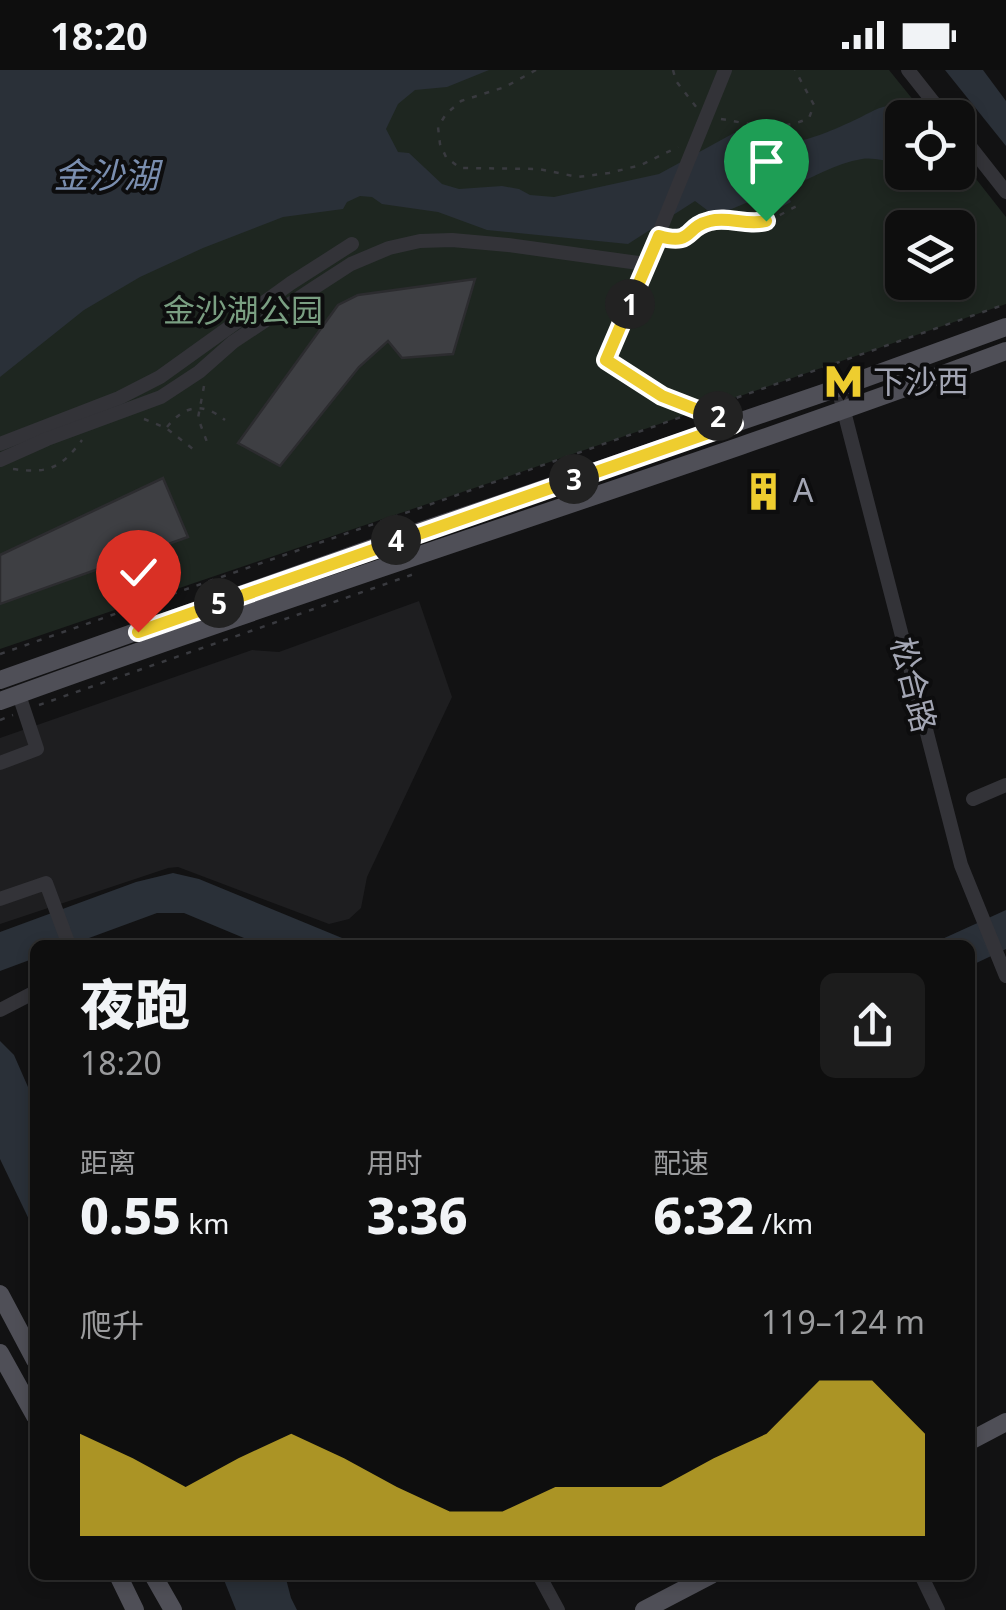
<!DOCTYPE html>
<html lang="zh">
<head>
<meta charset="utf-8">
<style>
	body { margin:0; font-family:"Noto Sans","Noto Sans SC",sans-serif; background:#1c1c1c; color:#f1f3f6; height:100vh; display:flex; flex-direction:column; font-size:38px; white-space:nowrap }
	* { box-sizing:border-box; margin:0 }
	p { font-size:32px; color:#9b9c9e }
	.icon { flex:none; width:55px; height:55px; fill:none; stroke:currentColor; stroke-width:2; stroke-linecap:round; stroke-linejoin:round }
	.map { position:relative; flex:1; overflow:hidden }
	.details { position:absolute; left:30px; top:870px; width:945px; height:640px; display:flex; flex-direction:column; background:#0e0e0e; border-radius:15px; box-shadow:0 5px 15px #0003,0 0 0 2px #2e2e2e }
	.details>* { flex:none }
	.fabs { position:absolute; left:885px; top:30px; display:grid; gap:20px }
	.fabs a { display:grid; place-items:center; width:90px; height:90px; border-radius:15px; background:#0e0e0e; box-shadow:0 5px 15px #0003,0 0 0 2px #2e2e2e; font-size:50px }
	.pin { position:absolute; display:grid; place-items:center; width:85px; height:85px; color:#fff; margin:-102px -42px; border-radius:50% 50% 50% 0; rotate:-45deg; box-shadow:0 0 10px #0007 }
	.pin .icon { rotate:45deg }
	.km { position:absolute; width:50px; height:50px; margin:-25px; border-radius:50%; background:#222; color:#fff; font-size:28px; line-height:50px; text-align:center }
	.round { display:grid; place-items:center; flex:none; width:105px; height:105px; border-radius:15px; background:#1c1c1c }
	.summary { display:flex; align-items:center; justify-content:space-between; height:170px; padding:0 50px }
	h1 { font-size:55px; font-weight:800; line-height:75px }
	.metrics { display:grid; grid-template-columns:repeat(3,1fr); gap:15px; height:170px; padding:10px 50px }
	.metrics div { display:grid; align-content:center }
	.metrics b { font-size:50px; font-weight:800 }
	.metrics small { font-size:28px; font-weight:400 }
	.metrics p { font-size:28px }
	.chart { height:280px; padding:20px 50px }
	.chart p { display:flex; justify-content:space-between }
	.chart svg { width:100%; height:180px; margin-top:10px; fill:#eecd2f; opacity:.7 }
	.status { display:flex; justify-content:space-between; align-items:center; height:70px; padding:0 50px; background:#0e0e0e; direction:ltr }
	.status svg { height:28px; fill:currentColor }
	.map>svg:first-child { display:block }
	.built { fill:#1e1e20 }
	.green { fill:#1e2620; fill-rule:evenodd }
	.water { fill:#2a3038 }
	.building { fill:#3e3f43; stroke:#2c2c2f; stroke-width:2.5 }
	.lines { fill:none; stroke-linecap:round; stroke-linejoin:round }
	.path { stroke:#393a3f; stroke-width:2.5; stroke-dasharray:5 8; stroke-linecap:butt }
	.minor { stroke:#333338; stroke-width:14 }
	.major { stroke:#4f4f57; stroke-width:18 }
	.route-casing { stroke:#fff; stroke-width:20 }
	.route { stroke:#eecd2f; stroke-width:12 }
	.labels { text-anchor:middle; stroke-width:8; stroke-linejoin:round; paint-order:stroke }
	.park-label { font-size:32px; fill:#7a9f82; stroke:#0d0d0e }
	.poi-label { font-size:32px; fill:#a3a6b4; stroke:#0d0d0e; text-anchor:start }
	.street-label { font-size:32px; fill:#a3a6b4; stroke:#0d0d0e }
	.water-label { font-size:35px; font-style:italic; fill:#7a8eaf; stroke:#0d0d0e }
</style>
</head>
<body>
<div class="status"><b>18:20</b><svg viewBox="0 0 49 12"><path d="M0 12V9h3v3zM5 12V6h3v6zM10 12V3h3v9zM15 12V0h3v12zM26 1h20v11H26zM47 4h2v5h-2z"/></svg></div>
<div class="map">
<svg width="1006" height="1540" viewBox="0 0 1006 1540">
	<rect width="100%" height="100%" fill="#121213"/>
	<path class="built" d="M419 531 452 627 367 807 361 838 349 849 329 854 178 797 168 798 0 854V668L252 580 279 582Z"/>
	<path class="green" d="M0 0H889L927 47 902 48V102H958V86L1006 147V234L492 412 0 579ZM902 158H958V212H902Z"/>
	<g class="water">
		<path d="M0 0H489L447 17 415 20 398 34 386 59 398 82 409 83 442 114 459 119 502 116 519 119 530 125 554 127 659 104 734 63C756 69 775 74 797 71 814 69 840 57 857 49 878 39 893 26 913 47L902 48V91C888 93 876 87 862 89 836 93 809 109 785 120L791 132 762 147 753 130 715 146 695 131 628 174 487 160 438 142 382 134 372 127 360 126 347 132 343 139 283 147 203 178 140 207 84 240 0 307Z"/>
		<path d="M945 0H983L1006 31V76Z"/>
		<path d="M173 803 199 809 359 875H261L184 843H157L70 875H35V888L0 901V862L136 812Z"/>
		<path d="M1006 840V879L970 896V875H929Z"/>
		<path d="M0 971 14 985 35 1033V1162L0 1089Z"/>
		<path d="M222 1505H285L291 1528 297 1540H236Z"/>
	</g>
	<g class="building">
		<path d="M475 209 453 284 402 288 388 271 359 297 280 396 238 373 338 235 358 225Z"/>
		<path d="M163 408 188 467 0 534V485Z"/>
	</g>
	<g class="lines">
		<g class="path">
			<path d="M536 0 505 17 461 31 446 44 438 57 440 74 446 87 460 98 539 99 578 107 609 103 641 95 678 77"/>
			<path d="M673 0 676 11 697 38"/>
			<path d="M721 49C751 54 781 62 809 48L814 35 795 0"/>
			<path d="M669 168C687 171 695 154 712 150 725 148 739 153 752 153 768 154 784 142 797 136"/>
			<path d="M613 274 606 290 662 326 712 344"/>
			<path d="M204 316 198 348 207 372"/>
			<path d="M144 349 166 358 193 379"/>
			<path d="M167 357C185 335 202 332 225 350"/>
			<path d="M13 399C49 404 61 398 82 370"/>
			<path d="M0 584 1006 234"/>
			<path d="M39 635 414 504"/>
			<path d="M0 650 13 645"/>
		</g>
		<g class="minor">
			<path d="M908 0 946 48"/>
			<path d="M958 61 1006 122"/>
			<path d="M618 264 725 0"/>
			<path d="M838 318 961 795 1006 906"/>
			<path d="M0 374 119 328 160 307 291 213 352 174"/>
			<path d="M0 390 47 369 161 327 199 302 233 272 314 218 351 194 389 178 420 171 452 170 508 175 646 194"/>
			<path d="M0 693 37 679 19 625"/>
			<path d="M973 729 1006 715"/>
			<path d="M0 829 46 813 69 875"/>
			<path d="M0 940 35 922"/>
			<path d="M539 1505 558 1540"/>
			<path d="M921 1505 938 1540"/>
		</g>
		<g class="major">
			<path d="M0 610 409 465 838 318 1006 257"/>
			<path d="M0 631C334 509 673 405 1006 281"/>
			<path d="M0 1224 35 1290"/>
			<path d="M0 1283 35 1346"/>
			<path d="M970 1371 1006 1352"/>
			<path d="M118 1505 135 1540"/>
			<path d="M153 1505 173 1540"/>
			<path d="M644 1540 711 1505"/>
		</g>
	</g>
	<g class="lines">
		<defs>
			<path id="route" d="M138 562 734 354 662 326 606 290 659 166C694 176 684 157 710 151 728 146 747 156 766 151"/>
		</defs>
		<use href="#route" class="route-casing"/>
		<use href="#route" class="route"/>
	</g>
	<defs>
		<symbol id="metro-bare" viewBox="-9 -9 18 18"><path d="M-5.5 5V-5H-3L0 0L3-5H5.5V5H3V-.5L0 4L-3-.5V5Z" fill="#eecd2f" stroke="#0d0d0e" stroke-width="2.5" paint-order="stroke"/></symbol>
		<symbol id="building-bare" viewBox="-9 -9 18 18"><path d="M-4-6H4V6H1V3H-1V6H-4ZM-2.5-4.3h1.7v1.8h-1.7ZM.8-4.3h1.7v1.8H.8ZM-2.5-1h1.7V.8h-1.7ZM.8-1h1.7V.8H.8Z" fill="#eecd2f" stroke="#0d0d0e" stroke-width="2.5" paint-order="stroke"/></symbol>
	</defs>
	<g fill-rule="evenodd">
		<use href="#metro-bare" x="816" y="284" width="55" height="55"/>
		<use href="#building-bare" x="736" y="394" width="55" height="55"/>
	</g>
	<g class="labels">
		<g class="park-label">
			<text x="243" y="252">金沙湖公园</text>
		</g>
		<g class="poi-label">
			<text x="873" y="323">下沙西</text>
			<text x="793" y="432">A</text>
		</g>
		<g class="street-label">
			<text transform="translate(913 615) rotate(76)" y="11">松合路</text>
		</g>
		<g class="water-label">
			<text x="106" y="118">金沙湖</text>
		</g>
	</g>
</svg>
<div class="fabs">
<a><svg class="icon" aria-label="locate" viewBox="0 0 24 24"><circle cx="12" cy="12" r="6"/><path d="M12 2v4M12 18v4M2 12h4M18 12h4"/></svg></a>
<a><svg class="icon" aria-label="layers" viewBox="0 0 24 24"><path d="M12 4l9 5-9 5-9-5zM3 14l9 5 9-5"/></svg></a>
</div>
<div class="pin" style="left:766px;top:151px;background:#1e9e55"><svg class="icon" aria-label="arrive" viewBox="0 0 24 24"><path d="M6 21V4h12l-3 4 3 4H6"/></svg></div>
<div class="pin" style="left:138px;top:562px;background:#d93025"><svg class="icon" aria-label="check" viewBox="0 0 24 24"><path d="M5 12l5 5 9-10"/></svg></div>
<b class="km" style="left:630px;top:234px">1</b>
<b class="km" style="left:718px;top:346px">2</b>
<b class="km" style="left:574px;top:409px">3</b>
<b class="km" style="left:396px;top:470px">4</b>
<b class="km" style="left:219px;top:533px">5</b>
<section class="details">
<div class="summary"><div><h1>夜跑</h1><p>18:20</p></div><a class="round"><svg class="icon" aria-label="share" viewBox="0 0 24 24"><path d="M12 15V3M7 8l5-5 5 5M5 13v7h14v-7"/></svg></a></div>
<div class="metrics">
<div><p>距离</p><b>0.55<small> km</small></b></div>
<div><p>用时</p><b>3:36</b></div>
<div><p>配速</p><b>6:32<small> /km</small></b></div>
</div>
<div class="chart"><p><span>爬升</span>119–124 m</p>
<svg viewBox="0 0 160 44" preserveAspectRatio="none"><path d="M0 44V19L10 25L20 32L30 25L40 19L50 25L60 32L70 38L80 38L90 32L100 32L110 32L120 25L130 19L140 6L150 6L160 19V44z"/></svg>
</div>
</section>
</div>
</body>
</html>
